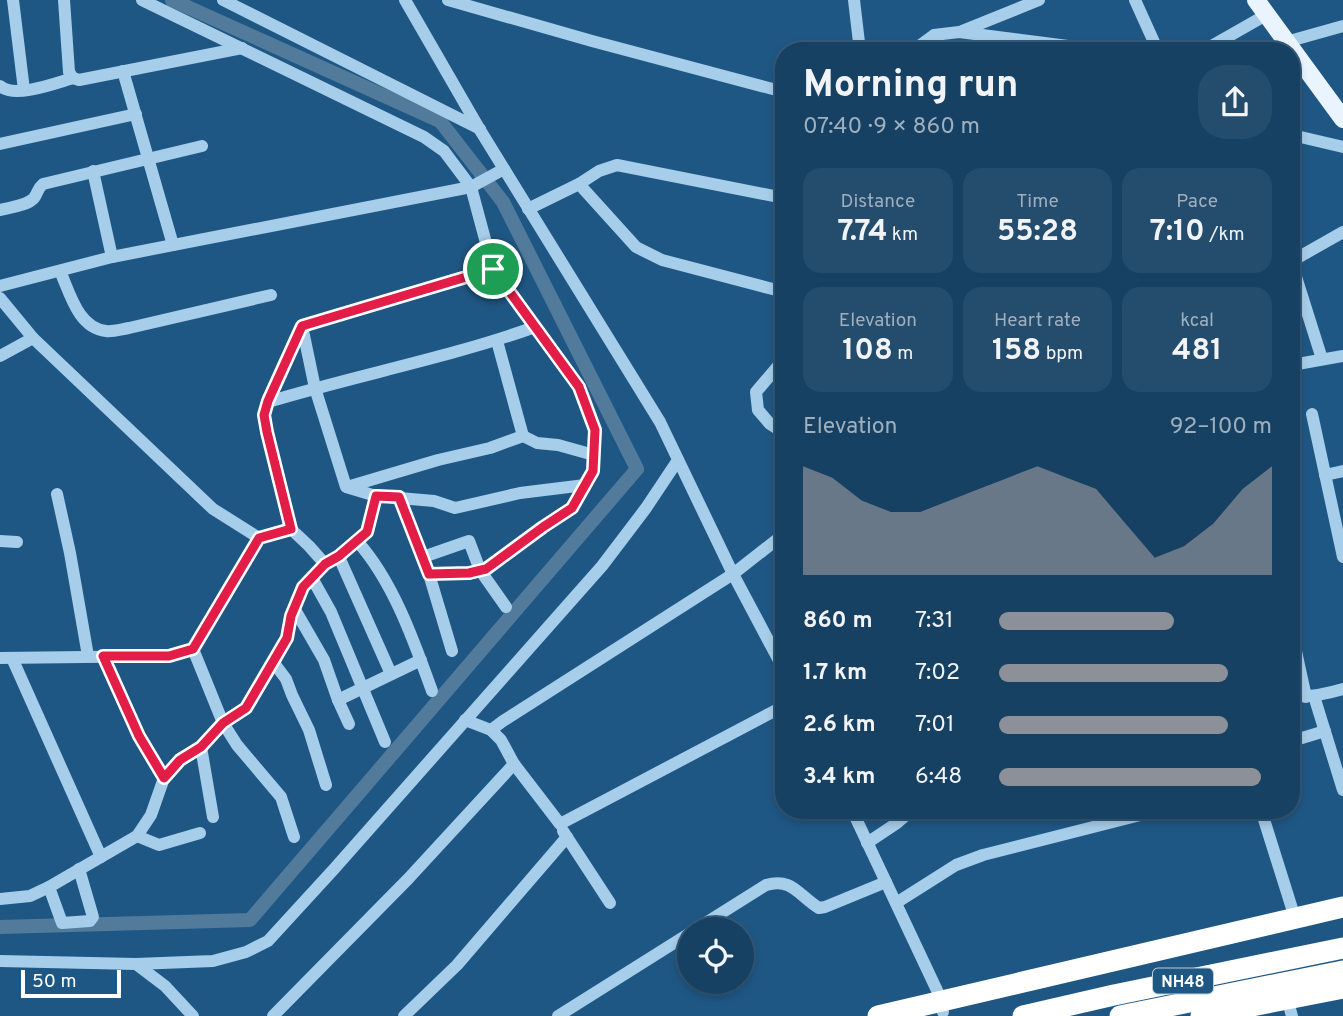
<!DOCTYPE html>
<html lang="en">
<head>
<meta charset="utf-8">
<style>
	body { margin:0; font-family:Overpass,sans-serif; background:#244c6c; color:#f1f3f6; height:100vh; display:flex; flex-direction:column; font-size:26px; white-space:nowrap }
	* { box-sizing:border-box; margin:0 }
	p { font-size:23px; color:#9eafbe }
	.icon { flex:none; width:38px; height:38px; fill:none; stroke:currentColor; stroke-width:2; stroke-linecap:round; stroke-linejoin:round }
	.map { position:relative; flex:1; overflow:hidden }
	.drawer { position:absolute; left:775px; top:42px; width:525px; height:777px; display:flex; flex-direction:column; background:#174163; border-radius:28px; box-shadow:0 4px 10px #0003,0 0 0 2px #365a78 }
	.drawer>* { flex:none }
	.buttons { position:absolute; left:677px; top:917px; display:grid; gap:14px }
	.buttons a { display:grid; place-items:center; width:77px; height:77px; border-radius:50%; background:#174163; box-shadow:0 4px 10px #0003,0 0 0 2px #365a78; font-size:35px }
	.scale { position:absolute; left:21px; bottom:18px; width:100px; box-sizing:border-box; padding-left:7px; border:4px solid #fff; border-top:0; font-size:19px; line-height:24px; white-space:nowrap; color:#fff; -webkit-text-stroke:5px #1f5784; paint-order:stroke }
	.pin { position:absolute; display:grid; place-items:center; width:60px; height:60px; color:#fff; margin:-30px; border:4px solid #fff; border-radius:50%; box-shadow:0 2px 7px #0007 }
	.round { display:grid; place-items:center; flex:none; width:74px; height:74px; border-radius:28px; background:#244c6c }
	.headline { display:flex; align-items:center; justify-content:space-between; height:119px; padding:0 28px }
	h1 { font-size:38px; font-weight:700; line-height:52px }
	.stats { display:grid; grid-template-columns:repeat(3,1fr); gap:10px; height:119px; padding:7px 28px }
	.stats div { display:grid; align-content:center; border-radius:18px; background:#244c6c; text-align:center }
	.stats b { font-size:30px; font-weight:700 }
	.stats small { font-size:19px; font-weight:400 }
	.stats p { font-size:19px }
	.chart { height:196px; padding:14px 28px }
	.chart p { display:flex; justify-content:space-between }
	.chart svg { width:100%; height:126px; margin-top:7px; fill:#8c9099; opacity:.7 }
	ul { padding:0 28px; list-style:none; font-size:23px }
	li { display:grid; grid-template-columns:112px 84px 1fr; align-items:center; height:52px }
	li i { height:18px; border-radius:9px; background:#8c9099 }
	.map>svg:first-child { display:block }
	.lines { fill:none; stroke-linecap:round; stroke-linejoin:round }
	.canal { stroke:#527b9b; stroke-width:14 }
	.minor { stroke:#a6cde9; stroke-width:12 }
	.major { stroke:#eaf4fe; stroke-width:18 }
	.highway { stroke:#fff; stroke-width:21 }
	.route-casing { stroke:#fff; stroke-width:14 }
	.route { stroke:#e11d48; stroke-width:9 }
	.labels { text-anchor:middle; stroke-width:5; stroke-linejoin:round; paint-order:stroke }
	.shield { fill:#1f5784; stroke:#bccdda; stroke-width:2 }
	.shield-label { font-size:16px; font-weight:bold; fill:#fff }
</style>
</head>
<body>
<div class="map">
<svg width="1343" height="1016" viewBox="0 0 1343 1016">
	<rect width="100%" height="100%" fill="#1f5784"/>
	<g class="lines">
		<path class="canal" d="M0 927 250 920 637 469 503 202 440 121 172 0"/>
		<g class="minor">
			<path d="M13 0 24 90"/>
			<path d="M64 0 69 72 73 78 79 80 242 48"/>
			<path d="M142 0 424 137 444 151 471 187 493 269 579 387 595 430 593 471 572 508 543 527 486 569 469 574H429"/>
			<path d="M223 0 480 129"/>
			<path d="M405 0 480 130 660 422 733 574 784 670"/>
			<path d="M448 0 592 41 784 92"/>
			<path d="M854 0 860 51"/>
			<path d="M1135 0 1158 51"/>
			<path d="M962 31 1039 0"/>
			<path d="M1286 42 1343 26"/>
			<path d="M918 51 919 46 934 35 959 32 1107 51"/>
			<path d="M1195 51 1208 48 1266 15"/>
			<path d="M123 71 173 245"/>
			<path d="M0 86C14 99 56 83 73 78"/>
			<path d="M1292 135 1343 147"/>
			<path d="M0 144 136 114"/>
			<path d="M93 171 112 257"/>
			<path d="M579 184 599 171 617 165 784 198"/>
			<path d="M528 209 579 184 636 247 662 260 784 292"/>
			<path d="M0 210C10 207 27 206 34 198 38 193 37 189 43 184L202 146"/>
			<path d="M1292 261 1343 232"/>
			<path d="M1292 264 1322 359"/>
			<path d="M60 271C70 293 78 328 106 331 113 332 122 329 129 328L271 295"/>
			<path d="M0 286 112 257 471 187 504 169"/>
			<path d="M0 298 33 338 213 509 259 538 291 529 309 546 325 564"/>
			<path d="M497 341 523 436"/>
			<path d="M0 356 33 338"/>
			<path d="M784 359 756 392 758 410 770 424 784 433"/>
			<path d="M1292 365 1343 356"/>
			<path d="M268 402 302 326 493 269"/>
			<path d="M1312 414 1343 557"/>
			<path d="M1325 475 1343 471"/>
			<path d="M347 487 438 460 490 448 523 436 537 443 558 445 594 455"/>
			<path d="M57 494 70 553 88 656"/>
			<path d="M376 496 434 501 455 508 520 493 585 485"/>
			<path d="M399 497 429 574 452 651"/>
			<path d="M291 529 267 432 264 415 268 402C357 375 448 358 535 327"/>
			<path d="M784 534 733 574 503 721 491 730 501 740 514 764 560 824 784 706"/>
			<path d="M259 538 193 649 223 723 237 745 281 797 294 837"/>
			<path d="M0 541 17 542"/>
			<path d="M357 541C393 581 414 641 432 691"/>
			<path d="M339 557 391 674"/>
			<path d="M423 557 469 541 480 570 506 607"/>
			<path d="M312 578 331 612 385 742"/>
			<path d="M294 608 324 660 338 700 349 724"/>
			<path d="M1292 633 1306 697"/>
			<path d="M0 658 169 656 193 649"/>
			<path d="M12 658 101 857"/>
			<path d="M274 663 286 679 292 695 309 730 326 785"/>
			<path d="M1292 696C1309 698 1326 694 1343 689"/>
			<path d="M1314 696 1343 790"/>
			<path d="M338 700 421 660"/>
			<path d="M465 720 491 730"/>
			<path d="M1292 741 1325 731"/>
			<path d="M201 747 213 817"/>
			<path d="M164 778 180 759 201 747 223 723 246 708 274 663 287 638 291 616 303 587 325 564 339 557 367 532 376 496 346 487 315 388 302 326"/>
			<path d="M852 810 942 1001 943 1012"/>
			<path d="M1261 810 1295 918"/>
			<path d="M563 831 610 903"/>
			<path d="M137 836 159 845 200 833"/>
			<path d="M867 843 897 823 912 810"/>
			<path d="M49 887 62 923 90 921 93 917 79 869"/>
			<path d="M0 899 30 896 49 887 137 836 151 815 164 778 139 736 103 656"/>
			<path d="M896 903 956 865 983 855 1160 810"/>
			<path d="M696 929 766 885C792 877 799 896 819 908L825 907 886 882"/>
			<path d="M0 961 136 964 165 986 193 1016"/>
			<path d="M136 964 213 961 246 952 268 941 334 869 602 566 646 508 678 460"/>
			<path d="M1287 998 1292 1016"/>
			<path d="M273 1016 408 879 514 764"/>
			<path d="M404 1016 457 965 567 837"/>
			<path d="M558 1016 690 933"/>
		</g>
		<path class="major" d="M1256 0 1343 119"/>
		<g class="highway">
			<path d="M878 1016 1343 907"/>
			<path d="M1023 1016 1114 995 1343 948"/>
			<path d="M1120 1016 1343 971"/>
			<path d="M1201 1016 1343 988"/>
		</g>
	</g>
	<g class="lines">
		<defs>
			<path id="route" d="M493 269 579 387 595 430 593 471 572 508 543 527 486 569 469 573 429 574 399 497 376 496 367 532 339 556 325 564 303 587 291 616 287 638 246 708 223 723 201 747 180 760 164 778 139 736 103 656H169L193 649 259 538 291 529 267 432 264 415 268 401 302 326Z"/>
		</defs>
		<use href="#route" class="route-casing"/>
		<use href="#route" class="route"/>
	</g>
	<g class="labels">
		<rect class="shield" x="1153" y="968.5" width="60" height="25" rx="5"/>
		<g class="shield-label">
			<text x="1183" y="987">NH48</text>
		</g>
	</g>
</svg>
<div class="buttons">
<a><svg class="icon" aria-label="locate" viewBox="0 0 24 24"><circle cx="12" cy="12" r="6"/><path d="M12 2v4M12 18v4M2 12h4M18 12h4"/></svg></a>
</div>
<div class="scale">50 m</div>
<div class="pin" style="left:493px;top:269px;background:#1e9e55"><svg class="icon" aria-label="arrive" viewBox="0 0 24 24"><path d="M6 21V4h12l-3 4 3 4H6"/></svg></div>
<section class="drawer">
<div class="headline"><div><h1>Morning run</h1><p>07:40 · 9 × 860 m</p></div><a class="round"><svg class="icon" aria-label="share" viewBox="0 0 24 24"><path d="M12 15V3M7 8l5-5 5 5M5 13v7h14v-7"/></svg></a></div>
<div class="stats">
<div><p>Distance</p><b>7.74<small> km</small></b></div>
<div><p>Time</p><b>55:28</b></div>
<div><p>Pace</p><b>7:10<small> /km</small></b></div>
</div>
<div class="stats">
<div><p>Elevation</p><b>108<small> m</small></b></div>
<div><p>Heart rate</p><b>158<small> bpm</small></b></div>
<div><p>kcal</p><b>481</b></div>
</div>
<div class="chart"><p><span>Elevation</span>92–100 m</p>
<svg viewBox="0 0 160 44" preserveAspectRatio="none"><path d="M0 44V6L10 10L20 18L30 22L40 22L50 18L60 14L70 10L80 6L90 10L100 14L110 26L120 38L130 34L140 26L150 14L160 6V44z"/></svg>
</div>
<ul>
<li><b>860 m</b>7:31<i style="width:64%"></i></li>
<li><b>1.7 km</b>7:02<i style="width:84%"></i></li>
<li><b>2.6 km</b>7:01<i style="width:84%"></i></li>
<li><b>3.4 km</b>6:48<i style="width:96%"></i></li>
</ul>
</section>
</div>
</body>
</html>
